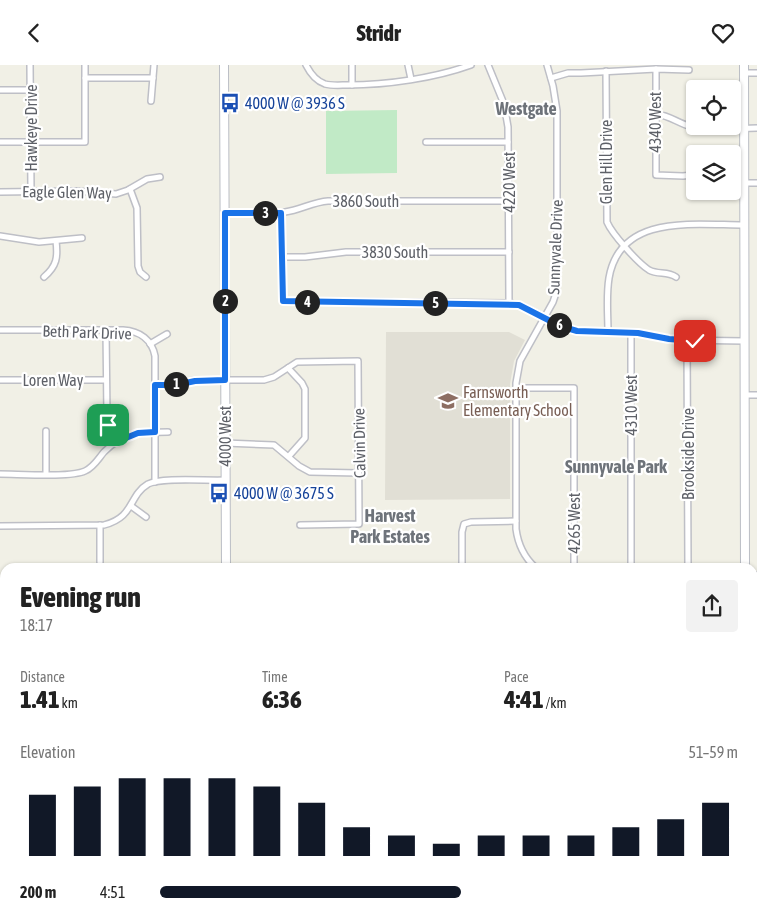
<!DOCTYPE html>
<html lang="en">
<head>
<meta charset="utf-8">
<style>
	body { margin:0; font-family:"Asap Condensed",sans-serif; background:#f2f2f2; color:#222; height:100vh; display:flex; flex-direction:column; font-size:19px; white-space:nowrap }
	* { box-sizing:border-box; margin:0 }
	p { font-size:16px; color:#767676 }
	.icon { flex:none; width:28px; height:28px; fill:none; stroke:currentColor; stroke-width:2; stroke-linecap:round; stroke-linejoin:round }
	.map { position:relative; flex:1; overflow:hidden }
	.details { position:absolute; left:0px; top:498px; width:758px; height:358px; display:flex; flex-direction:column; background:#fff; border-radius:15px 15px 0 0; box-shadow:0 1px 4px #0004 }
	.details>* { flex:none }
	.controls { position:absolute; left:686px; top:15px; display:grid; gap:10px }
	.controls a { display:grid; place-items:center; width:55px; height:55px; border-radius:5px; background:#fff; box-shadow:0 1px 4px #0004; font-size:25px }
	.pin { position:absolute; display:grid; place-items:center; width:42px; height:42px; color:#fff; margin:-21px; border-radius:10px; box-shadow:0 2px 8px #0006 }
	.km { position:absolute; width:25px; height:25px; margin:-12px; border-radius:50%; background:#222; color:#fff; font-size:14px; line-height:25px; text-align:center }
	.round { display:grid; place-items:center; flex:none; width:52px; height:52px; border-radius:5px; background:#f2f2f2 }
	.summary { display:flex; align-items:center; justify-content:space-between; height:85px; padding:0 20px }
	h1 { font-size:28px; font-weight:800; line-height:38px }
	.metrics { display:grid; grid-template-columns:repeat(3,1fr); gap:8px; height:85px; padding:5px 20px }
	.metrics div { display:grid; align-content:center }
	.metrics b { font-size:25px; font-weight:800 }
	.metrics small { font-size:14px; font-weight:400 }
	.metrics p { font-size:14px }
	.chart { height:140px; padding:10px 20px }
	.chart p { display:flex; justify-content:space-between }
	.chart svg { width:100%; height:90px; margin-top:5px; stroke:#111827; stroke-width:6 }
	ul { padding:0 20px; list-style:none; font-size:16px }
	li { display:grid; grid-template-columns:80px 60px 1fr; align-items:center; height:38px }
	li i { height:12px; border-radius:6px; background:#111827 }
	header { display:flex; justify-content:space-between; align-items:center; height:65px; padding:0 20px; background:#fff; font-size:22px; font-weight:800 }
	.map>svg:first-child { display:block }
	.commercial { fill:#fffbdd }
	.education { fill:#e1dfd5 }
	.medical { fill:#fde8e3 }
	.green { fill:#c1eac6 }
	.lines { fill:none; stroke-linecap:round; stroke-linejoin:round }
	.street-casing { stroke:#bebfc6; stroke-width:8 }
	.secondary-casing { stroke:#bbbec5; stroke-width:10 }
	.primary-casing { stroke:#fcdf54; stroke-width:11 }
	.street { stroke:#fff; stroke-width:5 }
	.secondary { stroke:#fff; stroke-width:8 }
	.primary { stroke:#fffaad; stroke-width:9 }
	.route-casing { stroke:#fff; stroke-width:10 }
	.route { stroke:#1a73e8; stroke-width:6 }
	.labels { text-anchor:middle; stroke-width:4.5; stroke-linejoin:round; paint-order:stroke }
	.transit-label { font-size:16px; fill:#164399; stroke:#fff; text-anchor:start }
	.street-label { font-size:16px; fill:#5e6168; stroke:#fff }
	.education-label { font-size:16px; fill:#785e54; stroke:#fff; text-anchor:start }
	.neighbourhood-label { font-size:18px; font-weight:bold; fill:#6e737a; stroke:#fff }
</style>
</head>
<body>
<header><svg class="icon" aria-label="back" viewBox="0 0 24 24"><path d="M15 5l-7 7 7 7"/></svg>Stridr<svg class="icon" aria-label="heart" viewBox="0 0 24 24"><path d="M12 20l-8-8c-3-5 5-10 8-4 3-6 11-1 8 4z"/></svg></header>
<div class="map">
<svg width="757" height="855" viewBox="0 0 757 855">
	<rect width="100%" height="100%" fill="#f1f0e6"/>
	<g class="commercial">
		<path d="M752 690H757V752H753Z"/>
		<rect x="88" y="850" width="330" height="5"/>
	</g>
	<path class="education" d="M386 267H509L525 275 514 296 510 319V434L385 435Z"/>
	<rect class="medical" x="420" y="850" width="65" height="5"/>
	<path class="green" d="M397 45V108L326 109V46Z"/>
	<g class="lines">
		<defs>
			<g id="street">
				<path d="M30 0 31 126"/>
				<path d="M306 0C310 8 316 16 325 19 332 21 341 20 348 20 387 20 435 13 471 0"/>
				<path d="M408 0 411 14"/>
				<path d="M488 0 504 39 508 62 509 238"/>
				<path d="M656 4V110L683 111 692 110"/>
				<path d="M606 6 607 157C612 169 638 198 649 205 658 210 667 206 676 212"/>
				<path d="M744 8H757"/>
				<path d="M85 13H153"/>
				<path d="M551 13 568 8H581L656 4 689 5"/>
				<path d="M352 20V0"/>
				<path d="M0 25H30"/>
				<path d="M151 36 154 0"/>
				<path d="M656 49C672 51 678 59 693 62 713 66 737 63 757 63"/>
				<path d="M0 77H85V0"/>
				<path d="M426 77H508"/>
				<path d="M744 118H757"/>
				<path d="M130 124 137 143 138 201 140 207 146 212"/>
				<path d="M0 127 76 126 116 129 128 125 147 114 160 112"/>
				<path d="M281 147 283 236 509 238 523 241 561 261 577 266 638 268 678 275 744 276"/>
				<path d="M225 148C245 148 266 150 285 147 300 145 313 137 328 136H509"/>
				<path d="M0 171 39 177 82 173"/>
				<path d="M281 192H305L346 187H509"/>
				<path d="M44 212C57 201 58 192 56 176"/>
				<path d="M0 265H123C140 266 152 275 155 291V417"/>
				<path d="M106 265 107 351 110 364 116 377"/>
				<path d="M608 267C608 250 606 231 609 213 620 148 695 160 744 160"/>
				<path d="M631 268V502"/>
				<path d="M687 276 688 502"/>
				<path d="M150 279 167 269"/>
				<path d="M288 303 302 318 305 324V373L289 391"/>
				<path d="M0 315H106"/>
				<path d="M155 320 176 319 195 315H264L274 312 297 297 358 296 359 459 300 460"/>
				<path d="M516 323H574V502"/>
				<path d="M744 330H757"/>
				<path d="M225 378 274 380 299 401 310 407 358 408"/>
				<path d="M0 409C19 409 70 413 85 406 94 402 98 394 104 387 122 368 144 367 168 367"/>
				<path d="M46 409V366"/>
				<path d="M131 441 146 452"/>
				<path d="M100 460V497"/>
				<path d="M0 461 104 460C135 452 128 431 148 419 162 412 208 416 225 415"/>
				<path d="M462 502V467L464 459 471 457 516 456"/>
				<path d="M535 502C524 492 518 479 516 464V318L520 296 553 237 557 225V46L553 21 547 0"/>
				<path d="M752 510H757"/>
				<path d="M0 528H5"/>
				<path d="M0 582H5"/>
				<path d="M752 652H757"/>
				<path d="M0 688H5"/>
				<path d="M616 850V855"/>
				<path d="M426 855V850"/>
			</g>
			<g id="secondary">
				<path d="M224 0 226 502"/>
				<path d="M744 0 745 502"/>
				<path d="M226 850V855"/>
				<path d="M746 850V855"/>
			</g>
			<g id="primary">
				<path d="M0 758H5"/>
				<path d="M752 758H757"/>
			</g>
		</defs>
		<use href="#street" class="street-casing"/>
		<use href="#secondary" class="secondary-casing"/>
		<use href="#primary" class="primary-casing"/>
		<use href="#street" class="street"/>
		<use href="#secondary" class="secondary"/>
		<use href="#primary" class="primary"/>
	</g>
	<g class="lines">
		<defs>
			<path id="route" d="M108 360 116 377 138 368 155 367V320H176L195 316 225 315V148H281L283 236 519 240 560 261 577 266 638 268 669 274 695 276"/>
		</defs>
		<use href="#route" class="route-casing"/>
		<use href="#route" class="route"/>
	</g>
	<defs>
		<symbol id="bus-bare" viewBox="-9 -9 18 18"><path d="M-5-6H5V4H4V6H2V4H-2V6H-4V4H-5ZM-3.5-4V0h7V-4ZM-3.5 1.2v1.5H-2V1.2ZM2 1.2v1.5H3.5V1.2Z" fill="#1a4fb4" stroke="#fff" stroke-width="2.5" paint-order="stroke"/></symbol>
		<symbol id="school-bare" viewBox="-9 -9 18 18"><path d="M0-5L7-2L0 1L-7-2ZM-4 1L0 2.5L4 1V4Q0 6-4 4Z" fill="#8d6e63" stroke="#fff" stroke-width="2.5" paint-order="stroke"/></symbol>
	</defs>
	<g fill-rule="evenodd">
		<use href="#bus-bare" x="216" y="24" width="28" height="28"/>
		<use href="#school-bare" x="434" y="322" width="28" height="28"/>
		<use href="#bus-bare" x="205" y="414" width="28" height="28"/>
	</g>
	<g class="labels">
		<g class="transit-label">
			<text x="245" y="44">4000 W @ 3936 S</text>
			<text x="234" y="434">4000 W @ 3675 S</text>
		</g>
		<g class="street-label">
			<text transform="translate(655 57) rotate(-90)" y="6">4340 West</text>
			<text transform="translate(31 63) rotate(-90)" y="6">Hawkeye Drive</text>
			<text transform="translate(606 97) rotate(-90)" y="6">Glen Hill Drive</text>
			<text transform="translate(509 117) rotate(-90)" y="6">4220 West</text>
			<text transform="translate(67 127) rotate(1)" y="6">Eagle Glen Way</text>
			<text x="366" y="142">3860 South</text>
			<text transform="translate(555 182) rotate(-88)" y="6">Sunnyvale Drive</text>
			<text x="395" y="193">3830 South</text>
			<text transform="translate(87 267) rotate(2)" y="6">Beth Park Drive</text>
			<text x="53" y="321">Loren Way</text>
			<text transform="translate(631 340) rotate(-90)" y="6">4310 West</text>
			<text transform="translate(225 371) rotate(-90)" y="6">4000 West</text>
			<text transform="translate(359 378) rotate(-91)" y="6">Calvin Drive</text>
			<text transform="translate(688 389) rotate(-90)" y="6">Brookside Drive</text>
			<text transform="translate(574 458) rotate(-90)" y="6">4265 West</text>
		</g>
		<g class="education-label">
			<text x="463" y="333">Farnsworth<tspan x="463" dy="18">Elementary School</tspan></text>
		</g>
		<g class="neighbourhood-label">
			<text x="526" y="50">Westgate</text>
			<text x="616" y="408">Sunnyvale Park</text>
			<text x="390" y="457">Harvest<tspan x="390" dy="21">Park Estates</tspan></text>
		</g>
	</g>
</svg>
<div class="controls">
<a><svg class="icon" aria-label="locate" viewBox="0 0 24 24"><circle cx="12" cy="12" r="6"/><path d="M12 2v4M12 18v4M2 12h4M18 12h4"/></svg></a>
<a><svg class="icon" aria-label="layers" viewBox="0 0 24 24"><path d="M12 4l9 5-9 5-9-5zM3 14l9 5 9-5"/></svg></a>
</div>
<div class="pin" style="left:108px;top:360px;background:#1e9e55"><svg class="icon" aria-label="arrive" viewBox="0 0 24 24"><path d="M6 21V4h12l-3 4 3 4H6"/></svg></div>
<div class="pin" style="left:695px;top:276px;background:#d93025"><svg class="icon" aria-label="check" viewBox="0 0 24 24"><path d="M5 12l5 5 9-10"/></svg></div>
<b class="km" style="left:176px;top:319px">1</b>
<b class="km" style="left:225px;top:236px">2</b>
<b class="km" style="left:265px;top:148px">3</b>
<b class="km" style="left:307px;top:237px">4</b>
<b class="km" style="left:435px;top:238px">5</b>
<b class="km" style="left:559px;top:260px">6</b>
<section class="details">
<div class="summary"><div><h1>Evening run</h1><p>18:17</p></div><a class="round"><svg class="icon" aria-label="share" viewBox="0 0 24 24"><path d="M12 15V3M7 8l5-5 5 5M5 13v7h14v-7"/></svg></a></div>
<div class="metrics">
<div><p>Distance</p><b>1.41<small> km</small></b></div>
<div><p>Time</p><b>6:36</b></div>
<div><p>Pace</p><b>4:41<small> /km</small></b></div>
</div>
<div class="chart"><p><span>Elevation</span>51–59 m</p>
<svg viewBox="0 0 160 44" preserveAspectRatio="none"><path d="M5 44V14M15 44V10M25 44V6M35 44V6M45 44V6M55 44V10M65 44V18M75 44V30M85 44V34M95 44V38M105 44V34M115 44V34M125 44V34M135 44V30M145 44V26M155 44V18"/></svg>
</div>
<ul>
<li><b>200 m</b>4:51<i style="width:52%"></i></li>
</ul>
</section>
</div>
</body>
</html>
